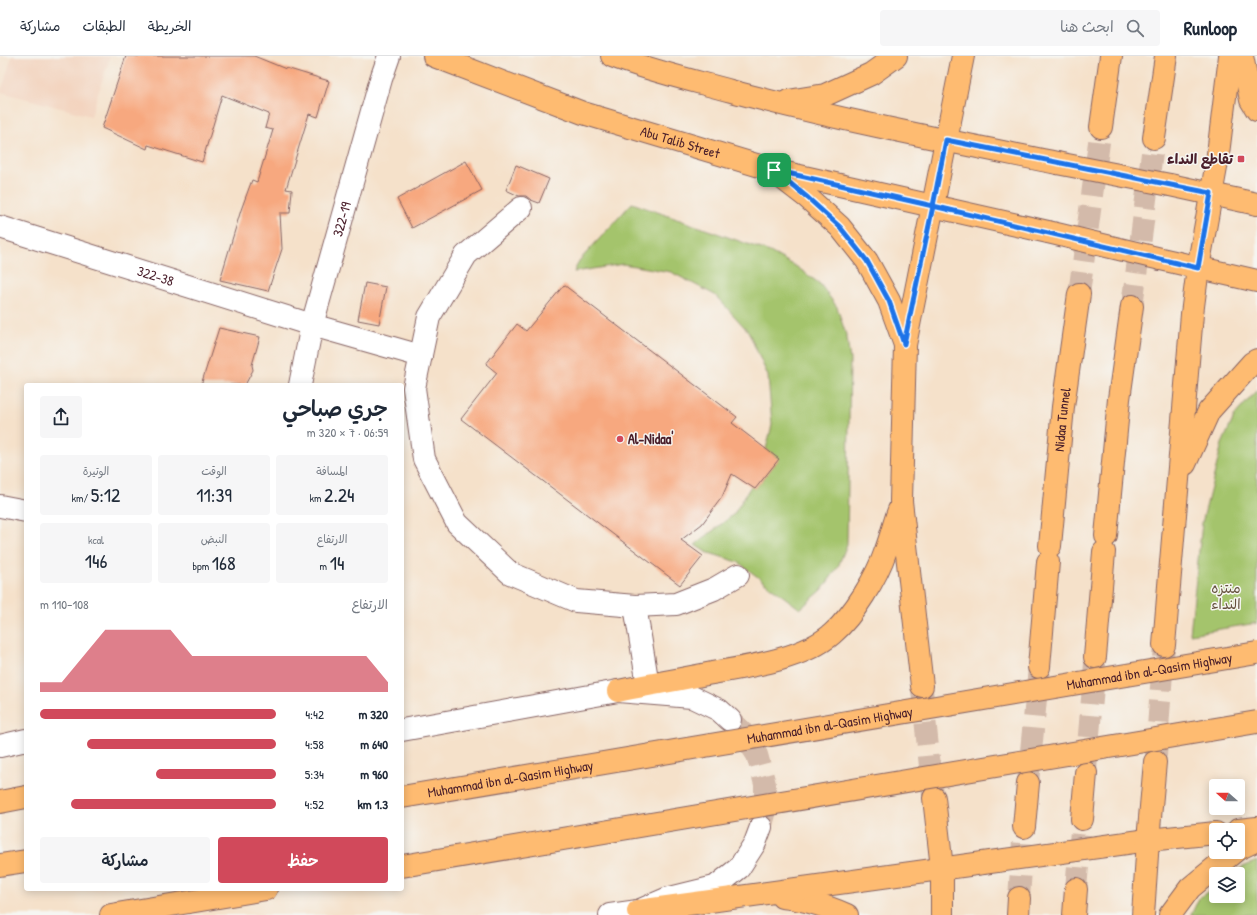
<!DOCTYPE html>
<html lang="ar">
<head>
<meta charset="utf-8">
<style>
	body { margin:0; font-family:"Patrick Hand","Playpen Sans Arabic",sans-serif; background:#f6f6f7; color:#1f2937; direction:rtl; height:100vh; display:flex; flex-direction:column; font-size:15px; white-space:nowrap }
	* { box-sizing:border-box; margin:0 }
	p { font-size:13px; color:#747a83 }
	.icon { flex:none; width:22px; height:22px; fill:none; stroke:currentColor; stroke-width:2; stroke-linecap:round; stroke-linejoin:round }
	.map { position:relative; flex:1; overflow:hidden; direction:ltr }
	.drawer { position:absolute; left:24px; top:327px; width:380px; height:508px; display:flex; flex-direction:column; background:#fff; border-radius:4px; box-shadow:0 2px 10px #0003; direction:rtl }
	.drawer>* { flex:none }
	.needle { width:26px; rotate:291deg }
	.buttons { position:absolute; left:1209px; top:723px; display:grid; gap:8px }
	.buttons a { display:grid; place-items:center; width:36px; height:36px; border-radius:4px; background:#fff; box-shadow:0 2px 10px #0003; font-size:20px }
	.pin { position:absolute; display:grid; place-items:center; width:34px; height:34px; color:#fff; margin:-17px; border-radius:8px; box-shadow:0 2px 6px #0006 }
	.round { display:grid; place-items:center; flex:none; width:42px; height:42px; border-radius:4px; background:#f6f6f7 }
	.overview { display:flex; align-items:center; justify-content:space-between; height:68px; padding:0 16px }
	h1 { font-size:22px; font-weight:600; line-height:30px }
	.figures { display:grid; grid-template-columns:repeat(3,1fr); gap:6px; height:68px; padding:4px 16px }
	.figures div { display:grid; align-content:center; border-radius:4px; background:#f6f6f7; text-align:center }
	.figures b { font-size:20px; font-weight:600 }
	.figures small { font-size:11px; font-weight:400 }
	.figures p { font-size:11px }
	.chart { height:112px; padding:8px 16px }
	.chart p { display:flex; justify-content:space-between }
	.chart svg { width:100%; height:72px; margin-top:4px; fill:#d1495b; opacity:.7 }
	.action { display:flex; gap:8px; margin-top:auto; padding:8px 16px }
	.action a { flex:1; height:46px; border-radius:4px; background:#d1495b; color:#fff; font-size:16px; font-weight:600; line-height:46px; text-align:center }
	.action a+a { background:#f6f6f7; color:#1f2937 }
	ul { padding:0 16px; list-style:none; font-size:13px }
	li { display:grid; grid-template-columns:64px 48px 1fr; align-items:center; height:30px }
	li i { height:10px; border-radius:5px; background:#d1495b }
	header { display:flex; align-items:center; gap:24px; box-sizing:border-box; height:56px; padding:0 20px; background:#fff; border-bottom:1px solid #e0e1e3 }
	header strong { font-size:19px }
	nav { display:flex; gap:22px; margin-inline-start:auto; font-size:14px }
	.search { width:280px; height:36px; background:#f6f6f7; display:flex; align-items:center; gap:10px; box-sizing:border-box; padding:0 14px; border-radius:4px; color:#747a83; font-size:15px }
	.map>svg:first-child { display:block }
	.built { fill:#f3d4bf }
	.green { fill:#a4c46c; stroke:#77724c }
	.building { fill:#f7a87f }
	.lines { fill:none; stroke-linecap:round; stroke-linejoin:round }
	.minor-tunnel { stroke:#d3baaa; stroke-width:22; stroke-dasharray:22 11; stroke-linecap:butt }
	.major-tunnel { stroke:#d3baaa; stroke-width:22; stroke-dasharray:22 11; stroke-linecap:butt }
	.minor-casing { stroke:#866363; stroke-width:24 }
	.major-casing { stroke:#866363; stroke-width:24 }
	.highway-casing { stroke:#866363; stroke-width:24 }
	.minor { stroke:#fff; stroke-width:22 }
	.major { stroke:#febb71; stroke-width:22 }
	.highway { stroke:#febb71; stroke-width:22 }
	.major-bridge-casing { stroke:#866363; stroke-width:24; stroke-linecap:butt }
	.highway-bridge-casing { stroke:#866363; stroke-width:24; stroke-linecap:butt }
	.major-bridge { stroke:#febb71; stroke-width:22 }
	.highway-bridge { stroke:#febb71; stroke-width:22 }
	.route-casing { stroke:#fff; stroke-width:8 }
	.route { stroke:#1a73e8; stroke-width:5 }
	.poi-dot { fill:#d1495b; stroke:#f6f6f2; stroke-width:1.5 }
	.labels { text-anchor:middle; stroke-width:3; stroke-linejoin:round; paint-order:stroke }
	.street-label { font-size:14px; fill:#4a1f2b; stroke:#f6f6f2 }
	.poi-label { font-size:14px; font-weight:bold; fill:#4a1f2b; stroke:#f6f6f2; text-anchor:end }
	.park-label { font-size:14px; fill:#65513e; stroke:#f6f6f2 }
</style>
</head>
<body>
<header>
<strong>Runloop</strong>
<div class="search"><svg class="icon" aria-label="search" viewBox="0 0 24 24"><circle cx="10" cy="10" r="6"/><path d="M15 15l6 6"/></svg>ابحث هنا</div>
<nav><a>الخريطة</a><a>الطبقات</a><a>مشاركة</a></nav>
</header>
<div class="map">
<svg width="1257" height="859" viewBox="0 0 1257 859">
	<rect width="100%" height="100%" fill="#f6f6f2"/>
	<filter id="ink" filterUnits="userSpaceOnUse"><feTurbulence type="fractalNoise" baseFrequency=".025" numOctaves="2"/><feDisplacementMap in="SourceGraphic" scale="8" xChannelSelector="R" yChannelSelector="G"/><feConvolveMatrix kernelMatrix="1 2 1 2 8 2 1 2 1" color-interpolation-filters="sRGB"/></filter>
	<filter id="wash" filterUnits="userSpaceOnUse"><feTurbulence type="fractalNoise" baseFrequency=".012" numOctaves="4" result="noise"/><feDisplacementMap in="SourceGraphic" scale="16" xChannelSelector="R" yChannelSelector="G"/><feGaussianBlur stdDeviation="0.9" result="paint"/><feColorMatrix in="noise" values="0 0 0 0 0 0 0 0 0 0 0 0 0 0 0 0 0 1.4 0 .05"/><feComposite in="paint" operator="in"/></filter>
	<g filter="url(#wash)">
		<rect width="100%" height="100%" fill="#f5e1ca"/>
		<path class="built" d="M12 0H110L91 60 1 36Z"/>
		<g class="green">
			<path d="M632 147 770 196 797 211 820 228 837 251 847 282 850 304 847 488 838 511 822 534 800 553 738 506 706 496 695 489 734 458 751 430 755 433 779 403 766 393 772 369 768 320 748 275 715 239 671 216 623 208 574 216 579 205Z"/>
			<path d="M1257 334V567L1190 578 1202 467 1222 388 1235 359Z"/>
			<path d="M1257 805V859H1191L1199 842 1216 830V840H1238V818H1233L1243 811Z"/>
		</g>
		<g id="blocks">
			<g class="building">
				<path d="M126 0H254L286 13V12L329 25 318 61 309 58 286 133 292 134 290 157H280L282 193 268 235 220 224 241 154 252 124 257 126 273 74 265 72 269 58 222 39 202 106 148 89 147 93 102 72Z"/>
				<path d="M466 105 482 134 412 172 397 143Z"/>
				<path d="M516 109 549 123 539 147 531 144 526 140H519L506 134Z"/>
				<path d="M365 227 386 231 379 268 358 264Z"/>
				<path d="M564 229 737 361 732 367 779 403 755 433 732 418 722 441 702 468 681 484 703 500 680 529 461 363 497 317 486 308 517 268 526 275Z"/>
				<path d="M219 272 260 281 252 309 253 314 245 329H201Z"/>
			</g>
		</g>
	</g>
	<g filter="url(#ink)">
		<use href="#blocks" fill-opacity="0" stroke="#866363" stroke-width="1"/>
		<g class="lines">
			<path class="minor-tunnel" d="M730 664 741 674 757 699 765 728V758L762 768"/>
			<g class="major-tunnel">
				<path d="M1079 238 1101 71"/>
				<path d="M1132 250 1154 82"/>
				<path d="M922 634 933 739"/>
				<path d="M1156 700 1164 589"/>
				<path d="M1086 714 1095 607"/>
				<path d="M1028 727 1039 611"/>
				<path d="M1076 833 1082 763"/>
				<path d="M1019 842 1024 771"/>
			</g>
			<defs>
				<g id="minor">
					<path d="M521 152 466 199 429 261 414 332 424 403 457 467 510 517 576 545 635 550 676 548 714 533 738 519"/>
					<path id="s1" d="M0 171 312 269 421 300"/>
					<path id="s2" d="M300 329 312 269 381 23 389 0"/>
					<path d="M0 450 26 455"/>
					<path d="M635 550 648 629"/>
					<path d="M402 674 618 635 692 641 719 654 730 664"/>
					<path d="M0 690 26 684"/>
					<path d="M610 859 638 855 666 843 715 831 739 812 755 787 761 771"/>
				</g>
				<g id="major">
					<path id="s3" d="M434 0 583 57 773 114 1048 176"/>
					<path d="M612 0C651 15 691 24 731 35 839 64 948 85 1057 107"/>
					<path d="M1242 0 1251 44 1257 54"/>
					<path d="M788 45 825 39 871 18 896 0"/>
					<path d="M1101 71 1111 0"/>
					<path d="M1154 82 1166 0"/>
					<path d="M777 118 808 142 840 171 867 205 889 245 905 289"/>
					<path d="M1170 129 1257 148"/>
					<path d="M1161 203 1257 225"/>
					<path d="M1185 408 1209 355 1252 307 1257 304"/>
					<path d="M1106 480 1119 343 1132 250"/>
					<path id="s4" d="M1050 490 1063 351 1079 238"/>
					<path d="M1164 589 1192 258 1198 212 1217 106 1230 0"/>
					<path d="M1095 601 1104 496"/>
					<path d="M1039 611 1048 506"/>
					<path d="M922 630 901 445 905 289 963 0"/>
					<path d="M618 635C647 629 677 624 707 618 745 611 802 604 832 578 854 559 877 521 886 494 891 481 894 467 899 454"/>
					<path d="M934 742 942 812V859"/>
					<path d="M1082 763 1086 717"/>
					<path d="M1024 771 1028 727"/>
					<path d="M1098 791 1148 784"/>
					<path d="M782 841C805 843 826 850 847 859"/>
					<path d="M638 855 983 807"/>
					<path d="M1018 859 1019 842"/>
					<path d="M1074 859 1076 833"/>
					<path d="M1143 859 1148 784 1155 706"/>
				</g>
				<g id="highway">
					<path d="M0 746 26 741"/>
					<path d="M1238 774 1257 772"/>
					<path d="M1148 784 1216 777"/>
					<path d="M1238 793 1257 784"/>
					<path d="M0 809 26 805"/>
					<path d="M111 859 266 833"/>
					<path d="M1170 859 1190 832 1234 796"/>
				</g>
			</defs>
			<use href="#minor" class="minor-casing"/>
			<use href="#major" class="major-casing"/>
			<use href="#highway" class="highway-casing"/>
			<use href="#minor" class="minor"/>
			<use href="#major" class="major"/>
			<use href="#highway" class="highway"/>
			<defs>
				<g id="major-bridge">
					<path d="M1057 107 1170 129"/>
					<path d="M1048 176 1161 203"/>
					<path d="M983 807 1098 791"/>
				</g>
				<g id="highway-bridge">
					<path id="s5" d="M402 741 1257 597"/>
					<path d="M402 810 1257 666"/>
				</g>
			</defs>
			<use href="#major-bridge" class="major-bridge-casing"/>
			<use href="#highway-bridge" class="highway-bridge-casing"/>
			<use href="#major-bridge" class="major-bridge"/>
			<use href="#highway-bridge" class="highway-bridge"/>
		</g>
	</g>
	<g class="lines" filter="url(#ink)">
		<defs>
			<path id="route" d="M774 114 808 142 840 171 867 205 889 245 904 288 933 150 1198 212 1211 137 946 84 933 150 774 114"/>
		</defs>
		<use href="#route" class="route-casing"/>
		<use href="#route" class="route"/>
	</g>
	<g class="poi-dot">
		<rect x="1237" y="99" width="8" height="8" rx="2"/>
		<circle cx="620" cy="383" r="4"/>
	</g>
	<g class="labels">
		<g class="street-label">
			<text dy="5" stroke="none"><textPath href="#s3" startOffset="261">Abu Talib Street</textPath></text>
			<text dy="5" stroke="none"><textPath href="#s2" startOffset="171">322-19</textPath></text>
			<text dy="5" stroke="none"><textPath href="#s1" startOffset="163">322-38</textPath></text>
			<text dy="5" stroke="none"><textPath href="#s4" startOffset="127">Nidaa Tunnel</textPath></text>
			<text dy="5" stroke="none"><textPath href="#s5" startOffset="758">Muhammad ibn al-Qasim Highway</textPath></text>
			<text dy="5" stroke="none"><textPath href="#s5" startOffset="434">Muhammad ibn al-Qasim Highway</textPath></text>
			<text dy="5" stroke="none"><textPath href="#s5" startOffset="110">Muhammad ibn al-Qasim Highway</textPath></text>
		</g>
		<g class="poi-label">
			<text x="1233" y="108">تقاطع النداء</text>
			<text x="628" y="388" text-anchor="start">Al-Nidaa'</text>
		</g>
		<g class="park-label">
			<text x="1226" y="537">منتزه<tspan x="1226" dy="16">النداء</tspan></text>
		</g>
	</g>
</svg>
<div class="buttons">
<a><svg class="needle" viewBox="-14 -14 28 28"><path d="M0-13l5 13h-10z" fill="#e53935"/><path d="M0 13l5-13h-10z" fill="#747a83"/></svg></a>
<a><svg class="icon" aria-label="locate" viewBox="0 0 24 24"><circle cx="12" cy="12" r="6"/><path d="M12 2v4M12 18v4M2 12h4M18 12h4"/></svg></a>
<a><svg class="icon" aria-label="layers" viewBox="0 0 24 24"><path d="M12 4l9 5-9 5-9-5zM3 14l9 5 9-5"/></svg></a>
</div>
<div class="pin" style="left:774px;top:114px;background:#1e9e55"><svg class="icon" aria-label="arrive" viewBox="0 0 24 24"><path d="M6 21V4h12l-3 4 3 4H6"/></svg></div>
<section class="drawer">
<div class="overview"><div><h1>جري صباحي</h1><p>06:59 · 7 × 320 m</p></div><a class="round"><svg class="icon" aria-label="share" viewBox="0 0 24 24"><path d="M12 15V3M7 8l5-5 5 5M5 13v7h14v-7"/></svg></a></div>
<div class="figures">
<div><p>المسافة</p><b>2.24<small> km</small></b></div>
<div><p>الوقت</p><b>11:39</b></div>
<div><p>الوتيرة</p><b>5:12<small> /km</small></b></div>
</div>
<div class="figures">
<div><p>الارتفاع</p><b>14<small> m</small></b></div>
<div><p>النبض</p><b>168<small> bpm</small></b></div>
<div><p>kcal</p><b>146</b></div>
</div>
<div class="chart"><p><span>الارتفاع</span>108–110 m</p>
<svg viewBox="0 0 160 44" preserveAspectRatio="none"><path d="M0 44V38L10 38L20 22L30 6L40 6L50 6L60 6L70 22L80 22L90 22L100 22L110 22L120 22L130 22L140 22L150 22L160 38V44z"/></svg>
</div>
<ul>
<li><b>320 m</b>4:42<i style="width:100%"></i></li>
<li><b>640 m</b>4:58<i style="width:80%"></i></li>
<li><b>960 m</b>5:34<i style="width:51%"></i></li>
<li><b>1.3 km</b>4:52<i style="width:87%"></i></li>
</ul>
<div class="action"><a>حفظ</a><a>مشاركة</a></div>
</section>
</div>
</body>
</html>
